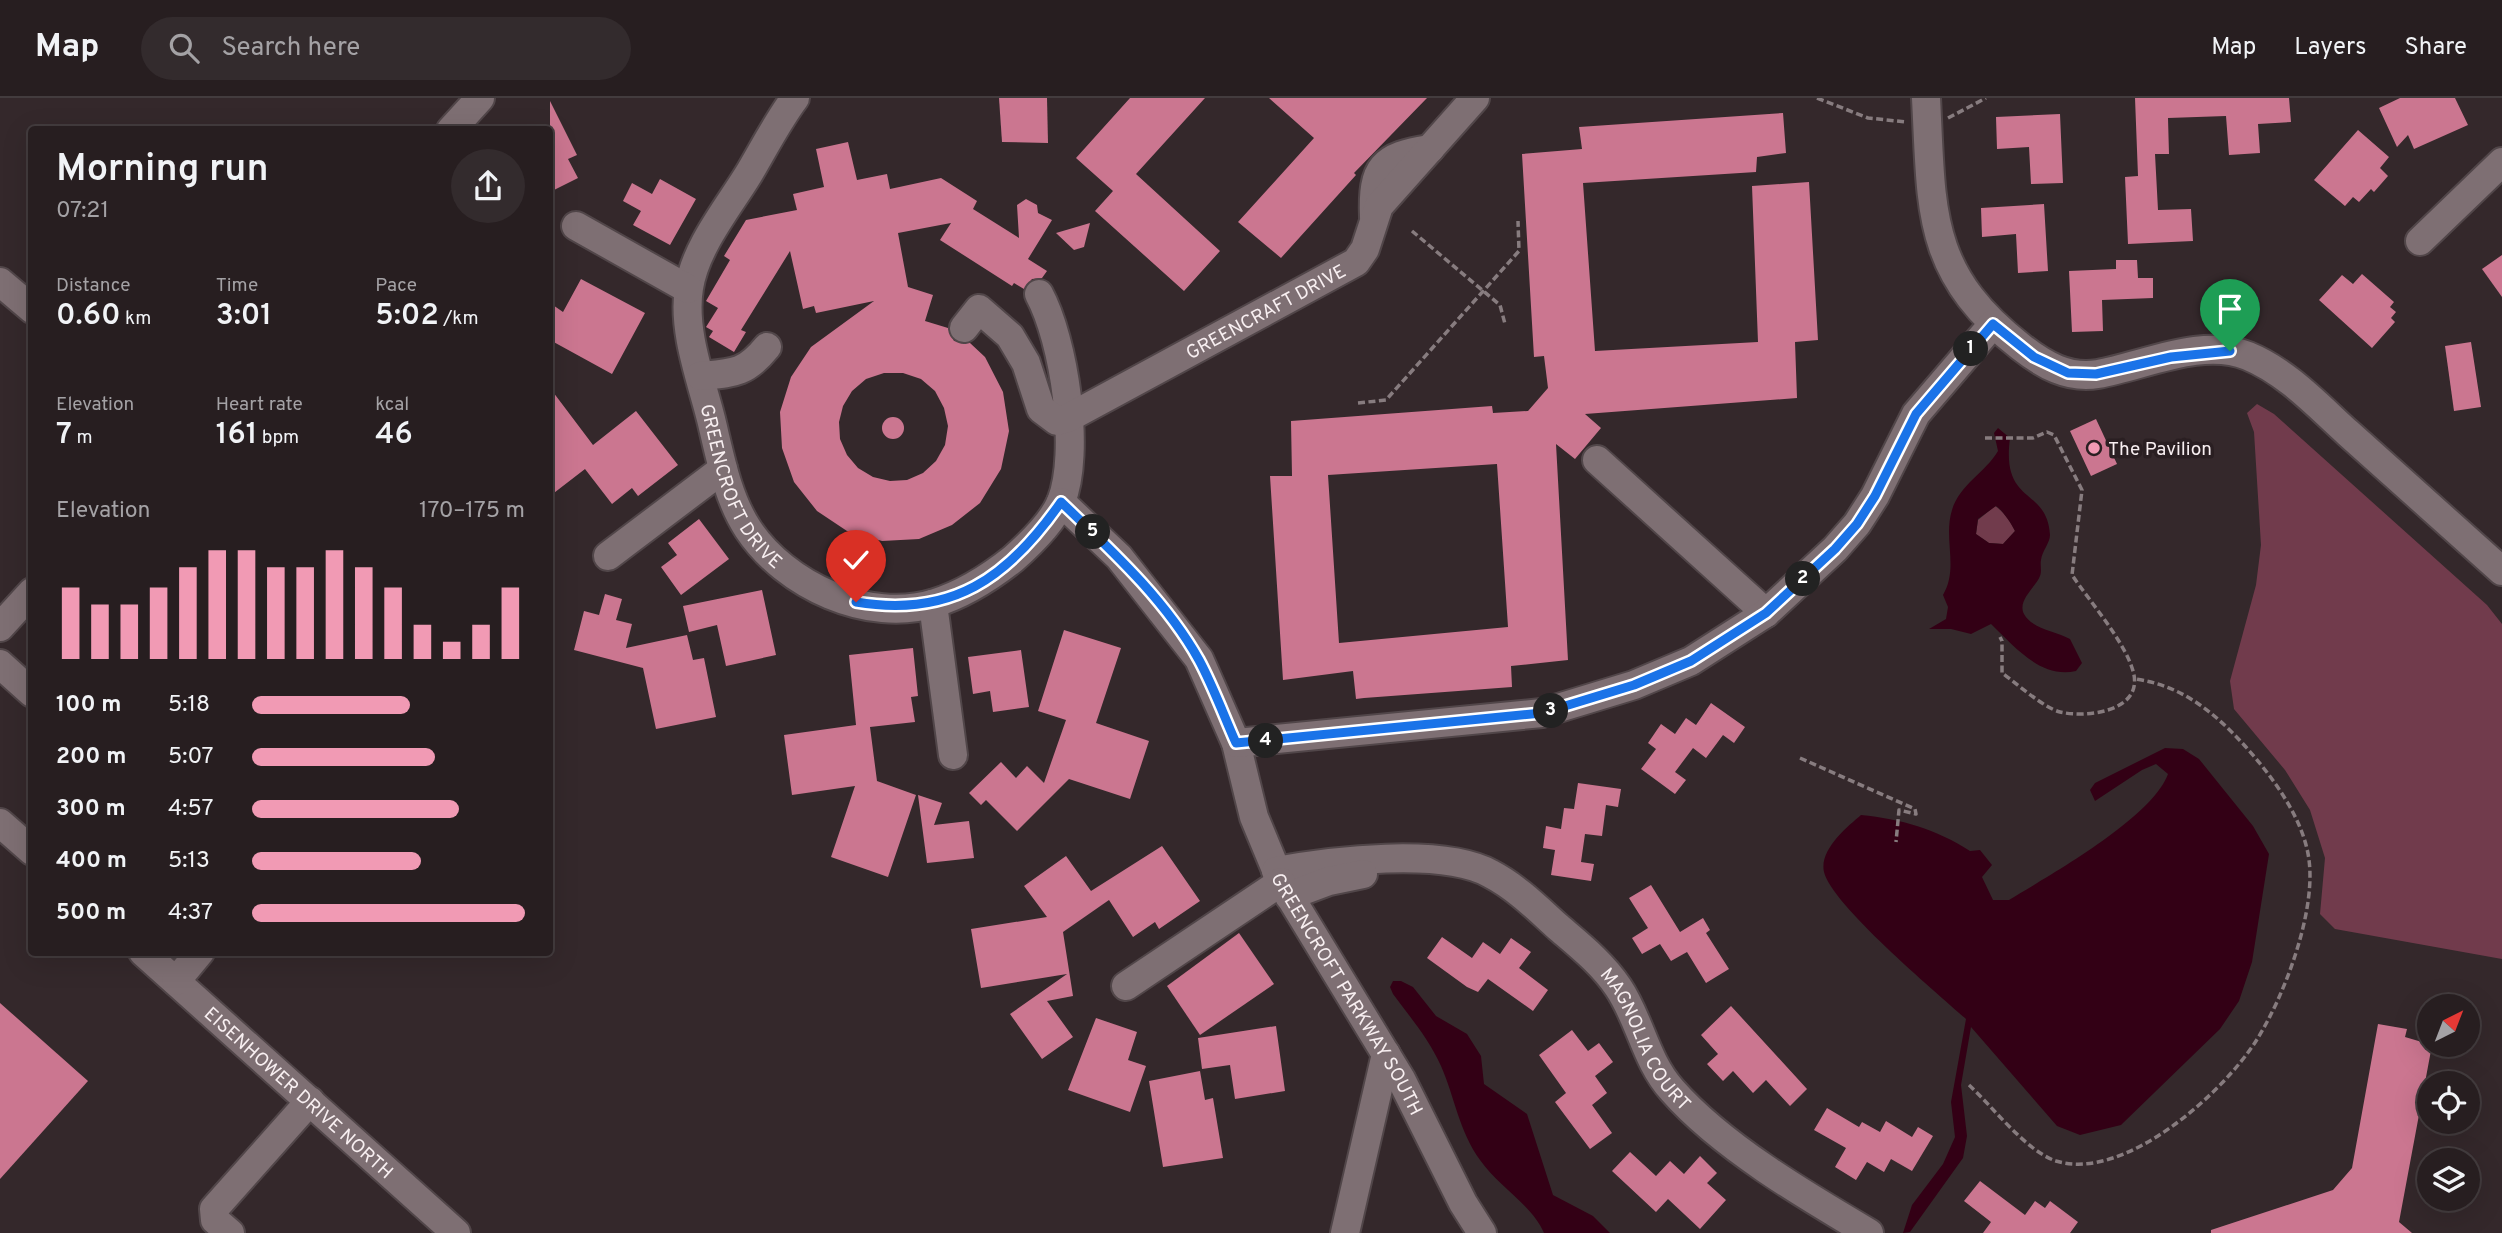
<!DOCTYPE html>
<html lang="en">
<head>
<meta charset="utf-8">
<style>
	body { margin:0; font-family:Overpass,sans-serif; background:#332b2d; color:#f1f3f6; height:100vh; display:flex; flex-direction:column; font-size:26px; white-space:nowrap }
	* { box-sizing:border-box; margin:0 }
	p { font-size:23px; color:#a4a2a5 }
	.icon { flex:none; width:38px; height:38px; fill:none; stroke:currentColor; stroke-width:2; stroke-linecap:round; stroke-linejoin:round }
	.map { position:relative; flex:1; overflow:hidden }
	.sheet { position:absolute; left:28px; top:28px; width:525px; height:830px; display:flex; flex-direction:column; background:#271e20; border-radius:7px; box-shadow:0 7px 28px #0002,0 0 0 2px #433c3e }
	.sheet>* { flex:none }
	.needle { width:46px; rotate:42deg }
	.fabs { position:absolute; left:2417px; top:896px; display:grid; gap:14px }
	.fabs a { display:grid; place-items:center; width:63px; height:63px; border-radius:50%; background:#271e20; box-shadow:0 7px 28px #0002,0 0 0 2px #433c3e; font-size:35px }
	.pin { position:absolute; display:grid; place-items:center; width:60px; height:60px; color:#fff; margin:-72px -30px; border-radius:50% 50% 50% 0; rotate:-45deg; box-shadow:0 0 7px #0007 }
	.pin .icon { rotate:45deg }
	.km { position:absolute; width:35px; height:35px; margin:-18px; border-radius:50%; background:#222; color:#fff; font-size:19px; line-height:35px; text-align:center }
	.round { display:grid; place-items:center; flex:none; width:74px; height:74px; border-radius:37px; background:#332b2d }
	.headline { display:flex; align-items:center; justify-content:space-between; height:119px; padding:0 28px }
	h1 { font-size:38px; font-weight:600; line-height:52px }
	.metrics { display:grid; grid-template-columns:repeat(3,1fr); gap:10px; height:119px; padding:7px 28px }
	.metrics div { display:grid; align-content:center }
	.metrics b { font-size:30px; font-weight:600 }
	.metrics small { font-size:19px; font-weight:400 }
	.metrics p { font-size:19px }
	.chart { height:196px; padding:14px 28px }
	.chart p { display:flex; justify-content:space-between }
	.chart svg { width:100%; height:126px; margin-top:7px; stroke:#f19ab4; stroke-width:6 }
	ul { padding:0 28px; list-style:none; font-size:23px }
	li { display:grid; grid-template-columns:112px 84px 1fr; align-items:center; height:52px }
	li i { height:18px; border-radius:9px; background:#f19ab4 }
	header { display:flex; align-items:center; gap:42px; box-sizing:border-box; height:98px; padding:0 35px; background:#271e20; border-bottom:2px solid #433c3e }
	header strong { font-size:33px }
	nav { display:flex; gap:38px; margin-inline-start:auto; font-size:24px }
	.search { width:490px; height:63px; background:#332b2d; display:flex; align-items:center; gap:18px; box-sizing:border-box; padding:0 24px; border-radius:38px; color:#a4a2a5; font-size:26px }
	.map>svg:first-child { display:block }
	.green { fill:#713b4c }
	.water { fill:#330015; fill-rule:evenodd }
	.building { fill:#cb7690; fill-rule:evenodd }
	.lines { fill:none; stroke-linecap:round; stroke-linejoin:round }
	.minor-casing { stroke:#514649; stroke-width:32 }
	.path { stroke:#877c7f; stroke-width:3.5; stroke-dasharray:7 3.5; stroke-linecap:butt }
	.minor { stroke:#7e6f73; stroke-width:28 }
	.route-casing { stroke:#fff; stroke-width:14 }
	.route { stroke:#1a73e8; stroke-width:9 }
	.poi-dot { fill:#f19ab4; stroke:#2a1f22; stroke-width:2.5 }
	.labels { text-anchor:middle; stroke-width:7; stroke-linejoin:round; paint-order:stroke }
	.street-label { font-size:19px; fill:#f8eff1; stroke:#2a1f22 }
	.poi-label { font-size:19px; fill:#f8eff1; stroke:#2a1f22; text-anchor:start }
</style>
</head>
<body>
<header>
<strong>Map</strong>
<div class="search"><svg class="icon" aria-label="search" viewBox="0 0 24 24"><circle cx="10" cy="10" r="6"/><path d="M15 15l6 6"/></svg>Search here</div>
<nav><a>Map</a><a>Layers</a><a>Share</a></nav>
</header>
<div class="map">
<svg width="2502" height="1135" viewBox="0 0 2502 1135">
	<rect width="100%" height="100%" fill="#34282b"/>
	<g class="green">
		<path d="M2257 306 2274 316 2487 507 2502 526V861L2335 831 2320 816 2325 760 2310 712 2285 672 2234 611 2230 583 2256 487 2261 447 2254 334 2247 315Z"/>
		<path d="M1995 408C2003 413 2011 424 2015 433L2003 446 1989 445 1976 436 1978 422Z"/>
	</g>
	<g class="water">
		<path d="M1998 330 2010 340C2001 408 2047 388 2050 437 2050 445 2042 453 2041 462 2040 467 2042 473 2040 478 2036 489 2017 502 2024 516 2032 531 2056 533 2070 541L2082 565 2076 573C2041 581 2015 549 1991 526L1971 536 1951 531H1929L1946 521 1948 509 1943 497C1959 470 1943 441 1952 412 1960 386 1985 375 1998 353L1994 335ZM1996 408C2003 413 2011 425 2015 433L2003 446 1989 445 1976 436 1978 421Z"/>
		<path d="M2165 650 2183 651 2199 661 2253 728 2269 756 2252 864 2239 903 2220 931 2121 1027 2080 1037 2057 1028 1971 929 1961 987 1967 1038 1963 1060 1910 1134 1903 1135 1912 1107 1943 1066 1955 1039 1951 1004 1966 921C1937 895 1832 807 1824 774 1819 752 1847 729 1861 717 1901 721 1936 731 1970 753L1980 752 1992 767 1982 779 1993 802H2009C2050 777 2152 720 2168 676L2156 666 2142 672 2095 703 2090 692 2095 685Z"/>
		<path d="M1393 883H1401L1413 889 1436 918 1467 936 1481 958 1484 986 1527 1016 1553 1097 1593 1118 1610 1135H1544C1532 1107 1498 1088 1480 1062 1459 1033 1455 1000 1441 968 1429 941 1410 919 1393 896L1390 889Z"/>
	</g>
	<g class="building">
		<path d="M999 0H1047L1048 45 1002 44Z"/>
		<path d="M1130 0H1205L1136 76 1220 153 1184 193 1095 113 1113 93 1076 60Z"/>
		<path d="M1269 0H1427L1354 75 1356 77 1281 160 1238 124 1314 40Z"/>
		<path d="M2135 0H2289L2291 24 2258 26 2260 55 2229 57 2226 18 2168 20 2169 56H2155L2158 112 2191 111 2193 143 2128 146 2125 79 2138 78Z"/>
		<path d="M2400 0H2455L2468 27 2414 51 2408 37 2397 49 2379 10Z"/>
		<path d="M550 3 577 57 568 61 578 80 550 94Z"/>
		<path d="M1783 15 1786 55 1757 59 1756 74 1583 85 1595 253 1758 244 1752 88 1809 84 1818 242 1795 244 1797 300 1585 316 1601 330 1575 361 1556 346 1568 562 1511 568 1512 589 1364 600 1356 601 1353 573 1283 582 1270 378H1292L1291 323 1492 308 1493 315 1528 313 1548 290 1544 258 1534 259 1522 56 1582 51 1579 29ZM1497 366 1508 529 1339 545 1328 377Z"/>
		<path d="M2060 16 2063 85 2031 86 2029 49 1997 51 1996 19Z"/>
		<path d="M2358 32 2389 59 2380 70 2388 78 2374 94 2371 91 2359 104 2353 99 2345 108 2314 82Z"/>
		<path d="M848 44 857 82 887 76 890 91 941 80 977 103 973 111 1019 140 1017 107 1026 101 1037 107 1038 115 1052 122 1028 161 1047 173 1042 180 1032 181 1024 191 1014 185 1012 188 940 142 951 125 898 135 908 189 933 197 925 223 948 230 954 243 970 245 985 259 1003 294 1009 333 1001 371 980 405 952 427 919 441 882 443 847 433 817 413 794 384 782 350 780 314 791 279 811 249 874 203 816 215 814 208 803 211 790 153 741 232 746 234 734 254 709 239 713 233 706 229 718 210 706 203 730 162 724 158 746 122 797 112 793 96 824 89 816 51ZM884 275H903L921 281 935 293 944 310 948 328 945 347 936 363 923 375 907 382 890 383 873 379 858 370 847 357 840 341 839 324 843 308 852 293 866 281Z"/>
		<path d="M660 81 696 101 670 147 633 127 641 113 623 103 632 85 652 96Z"/>
		<path d="M2044 106 2048 173 2018 175 2016 136 1982 139 1981 110Z"/>
		<path d="M1090 125 1084 149 1074 152 1056 135Z"/>
		<path d="M2502 157V199L2482 171Z"/>
		<path d="M2116 162H2137L2138 180H2153V200L2102 202 2103 233 2072 234 2069 173 2116 171Z"/>
		<path d="M2362 176 2394 204 2390 209 2396 214 2391 220 2395 224 2372 250 2319 202 2342 177 2353 186Z"/>
		<path d="M581 181 645 215 612 276 550 242V205L563 214Z"/>
		<path d="M2471 244 2481 309 2454 313 2445 248Z"/>
		<path d="M550 290 593 347 636 313 678 367 638 398 632 390 612 406 585 371 550 398Z"/>
		<circle cx="893" cy="330" r="11"/>
		<path d="M2096 321 2117 366 2091 378 2070 333Z"/>
		<path d="M699 421 729 461 681 497 661 469 677 457 668 445Z"/>
		<path d="M762 492 776 557 726 568 717 527 689 534 683 508Z"/>
		<path d="M605 496 622 501 616 522 632 526 626 550 687 537 693 562 704 560 716 619 656 631 643 570 574 552 584 513 599 517Z"/>
		<path d="M1064 532 1121 550 1096 625 1149 643 1130 701 1069 681 1017 733 986 702 981 707 969 695 1001 664 1016 680 1027 668 1044 685 1066 622 1038 613Z"/>
		<path d="M913 550 918 598 911 599 915 624 870 629 877 683 916 697 888 779 831 759 855 688 792 697 784 637 856 627 849 557Z"/>
		<path d="M1021 552 1029 609 993 614 990 593 973 596 968 559Z"/>
		<path d="M1711 605 1745 629 1734 645 1723 637 1706 660 1693 650 1675 674 1686 682 1675 696 1641 671 1656 651 1648 645 1661 626 1675 636 1686 620 1696 627Z"/>
		<path d="M1578 685 1621 691 1618 709 1606 707 1602 738 1585 736 1581 764 1594 766 1591 783 1551 777 1555 752 1543 750 1546 728 1561 731 1564 710 1574 711Z"/>
		<path d="M918 697 942 705 934 727 969 723 974 760 927 765Z"/>
		<path d="M1162 748 1200 803 1159 831 1155 824 1133 839 1109 802 1063 834 1073 898 1047 903 1073 939 1042 961 1010 916 1067 876 981 890 971 831 1047 819 1024 788 1066 758 1091 793Z"/>
		<path d="M1651 787 1680 834 1703 820 1710 832 1706 835 1729 871 1706 885 1687 854 1671 863 1660 846 1642 856 1632 840 1648 830 1629 800Z"/>
		<path d="M1239 835 1274 886 1200 937 1167 888Z"/>
		<path d="M1442 839 1472 860 1483 844 1500 856 1511 840 1531 854 1519 870 1548 892 1533 913 1488 881 1478 894 1467 889 1427 860Z"/>
		<path d="M0 905 88 983 0 1081Z"/>
		<path d="M1731 908 1807 991 1790 1008 1766 982 1753 995 1733 973 1723 983 1707 966 1718 956 1701 937Z"/>
		<path d="M1096 920 1137 934 1128 962 1146 968 1130 1014 1068 992Z"/>
		<path d="M2378 926 2407 931 2405 939 2432 947 2399 1124 2412 1135H2211V1132L2333 1092 2352 1070Z"/>
		<path d="M1276 928 1285 993 1235 1001 1230 967 1202 971 1198 940Z"/>
		<path d="M1572 932 1588 953 1599 945 1613 964 1595 978 1607 995 1592 1007 1612 1035 1590 1051 1555 1004 1566 995 1539 957Z"/>
		<path d="M1200 973 1205 1002 1213 1000 1223 1060 1163 1069 1149 983Z"/>
		<path d="M1827 1010 1859 1029 1862 1024 1880 1034 1886 1023 1912 1039 1918 1029 1933 1038 1912 1073 1891 1061 1884 1074 1867 1064 1856 1082 1835 1069 1846 1050 1814 1032Z"/>
		<path d="M1630 1054 1656 1078 1670 1063 1684 1076 1700 1058 1717 1075 1707 1085 1726 1102 1700 1131 1668 1101 1656 1114 1612 1073Z"/>
		<path d="M1980 1083 2025 1117 2035 1103 2045 1110 2050 1103 2078 1124 2070 1135H1983L1991 1124 1964 1103Z"/>
	</g>
	<g class="lines">
		<defs>
			<g id="minor">
				<path id="s1" d="M795 0C777 24 763 52 748 77 727 111 695 150 689 190 682 232 701 281 711 321 720 358 727 399 748 431 785 487 868 526 935 505 964 496 989 480 1013 461 1030 446 1052 425 1061 404 1081 354 1064 242 1039 196"/>
				<path d="M1926 0C1932 112 1925 174 2021 249 2044 267 2068 281 2098 276 2144 268 2202 239 2248 258 2287 274 2318 308 2348 335 2400 381 2451 427 2502 473"/>
				<path d="M451 32 480 0"/>
				<path d="M1374 119C1372 69 1382 58 1430 51"/>
				<path d="M576 128 688 191"/>
				<path d="M2420 143 2502 64"/>
				<path d="M0 184 32 211"/>
				<path id="s2" d="M964 230 979 211 1010 238 1026 265 1041 311 1057 323 1068 320 1356 164 1365 151 1379 108 1475 0"/>
				<path d="M700 278C733 275 745 276 767 249"/>
				<path d="M1597 362 1766 515"/>
				<path id="s3" d="M1061 404 1119 459 1199 561 1236 645 1254 719 1281 784 1401 981 1463 1105 1482 1135"/>
				<path d="M608 458 723 371"/>
				<path d="M933 506 953 657"/>
				<path d="M0 529 32 494"/>
				<path d="M0 566 32 595"/>
				<path d="M1236 645 1542 615 1634 587 1691 563 1766 515 1835 451 1857 426 1875 398 1916 316 1993 226"/>
				<path d="M0 725 32 753"/>
				<path id="s4" d="M1276 773C1330 763 1443 749 1491 776 1516 789 1537 810 1558 829 1579 847 1602 865 1618 889 1640 921 1645 962 1672 992 1721 1048 1806 1098 1869 1135"/>
				<path d="M1289 798 1329 783 1363 776"/>
				<path id="s5" d="M143 854 456 1135"/>
				<path d="M176 883 200 854"/>
				<path d="M1126 888 1281 784"/>
				<path d="M230 1135 215 1122 214 1111 310 1003"/>
				<path d="M1345 1135 1386 956"/>
			</g>
		</defs>
		<use href="#minor" class="minor-casing"/>
		<g class="path">
			<path d="M1817 0 1868 20 1906 24"/>
			<path d="M1948 20 1986 0"/>
			<path d="M1412 133 1500 207 1505 226"/>
			<path d="M1358 305 1386 302 1519 153 1518 123"/>
			<path d="M1985 340H2033L2047 334 2054 337 2082 392 2072 477C2090 504 2128 547 2134 577 2141 614 2085 620 2060 614 2044 610 2016 585 2002 575V543L2000 539"/>
			<path d="M1800 660 1915 711 1916 716 1899 712 1896 744"/>
			<path d="M1969 987C1993 1009 2026 1053 2056 1063 2124 1084 2222 996 2256 943 2284 899 2316 815 2309 762 2304 721 2272 678 2245 648 2214 614 2181 587 2135 581"/>
		</g>
		<use href="#minor" class="minor"/>
	</g>
	<g class="lines">
		<defs>
			<path id="route" d="M856 504C952 520 1008 480 1061 404 1110 451 1165 501 1199 562 1213 588 1224 618 1236 645L1542 615 1634 587 1691 563 1766 515 1835 451 1857 426 1875 398 1916 316 1993 226 2034 259 2068 275 2096 276 2171 259 2230 253"/>
		</defs>
		<use href="#route" class="route-casing"/>
		<use href="#route" class="route"/>
	</g>
	<circle class="poi-dot" cx="2094" cy="350" r="7"/>
	<g class="labels">
		<g class="street-label">
			<text dy="7" stroke="none"><textPath href="#s2" startOffset="401">GREENCRAFT DRIVE</textPath></text>
			<text dy="7" stroke="none"><textPath href="#s1" startOffset="427">GREENCROFT DRIVE</textPath></text>
			<text dy="7" stroke="none"><textPath href="#s3" startOffset="578">GREENCROFT PARKWAY SOUTH</textPath></text>
			<text dy="7" stroke="none"><textPath href="#s4" startOffset="448">MAGNOLIA COURT</textPath></text>
			<text dy="7" stroke="none"><textPath href="#s5" startOffset="210">EISENHOWER DRIVE NORTH</textPath></text>
		</g>
		<g class="poi-label">
			<text x="2108" y="357">The Pavilion</text>
		</g>
	</g>
</svg>
<div class="fabs">
<a><svg class="needle" viewBox="-14 -14 28 28"><path d="M0-13l5 13h-10z" fill="#e53935"/><path d="M0 13l5-13h-10z" fill="#a4a2a5"/></svg></a>
<a><svg class="icon" aria-label="locate" viewBox="0 0 24 24"><circle cx="12" cy="12" r="6"/><path d="M12 2v4M12 18v4M2 12h4M18 12h4"/></svg></a>
<a><svg class="icon" aria-label="layers" viewBox="0 0 24 24"><path d="M12 4l9 5-9 5-9-5zM3 14l9 5 9-5"/></svg></a>
</div>
<div class="pin" style="left:2230px;top:253px;background:#1e9e55"><svg class="icon" aria-label="arrive" viewBox="0 0 24 24"><path d="M6 21V4h12l-3 4 3 4H6"/></svg></div>
<div class="pin" style="left:856px;top:504px;background:#d93025"><svg class="icon" aria-label="check" viewBox="0 0 24 24"><path d="M5 12l5 5 9-10"/></svg></div>
<b class="km" style="left:1971px;top:251px">1</b>
<b class="km" style="left:1803px;top:481px">2</b>
<b class="km" style="left:1551px;top:613px">3</b>
<b class="km" style="left:1266px;top:643px">4</b>
<b class="km" style="left:1093px;top:434px">5</b>
<section class="sheet">
<div class="headline"><div><h1>Morning run</h1><p>07:21</p></div><a class="round"><svg class="icon" aria-label="share" viewBox="0 0 24 24"><path d="M12 15V3M7 8l5-5 5 5M5 13v7h14v-7"/></svg></a></div>
<div class="metrics">
<div><p>Distance</p><b>0.60<small> km</small></b></div>
<div><p>Time</p><b>3:01</b></div>
<div><p>Pace</p><b>5:02<small> /km</small></b></div>
</div>
<div class="metrics">
<div><p>Elevation</p><b>7<small> m</small></b></div>
<div><p>Heart rate</p><b>161<small> bpm</small></b></div>
<div><p>kcal</p><b>46</b></div>
</div>
<div class="chart"><p><span>Elevation</span>170–175 m</p>
<svg viewBox="0 0 160 44" preserveAspectRatio="none"><path d="M5 44V19M15 44V25M25 44V25M35 44V19M45 44V12M55 44V6M65 44V6M75 44V12M85 44V12M95 44V6M105 44V12M115 44V19M125 44V32M135 44V38M145 44V32M155 44V19"/></svg>
</div>
<ul>
<li><b>100 m</b>5:18<i style="width:58%"></i></li>
<li><b>200 m</b>5:07<i style="width:67%"></i></li>
<li><b>300 m</b>4:57<i style="width:76%"></i></li>
<li><b>400 m</b>5:13<i style="width:62%"></i></li>
<li><b>500 m</b>4:37<i style="width:100%"></i></li>
</ul>
</section>
</div>
</body>
</html>
